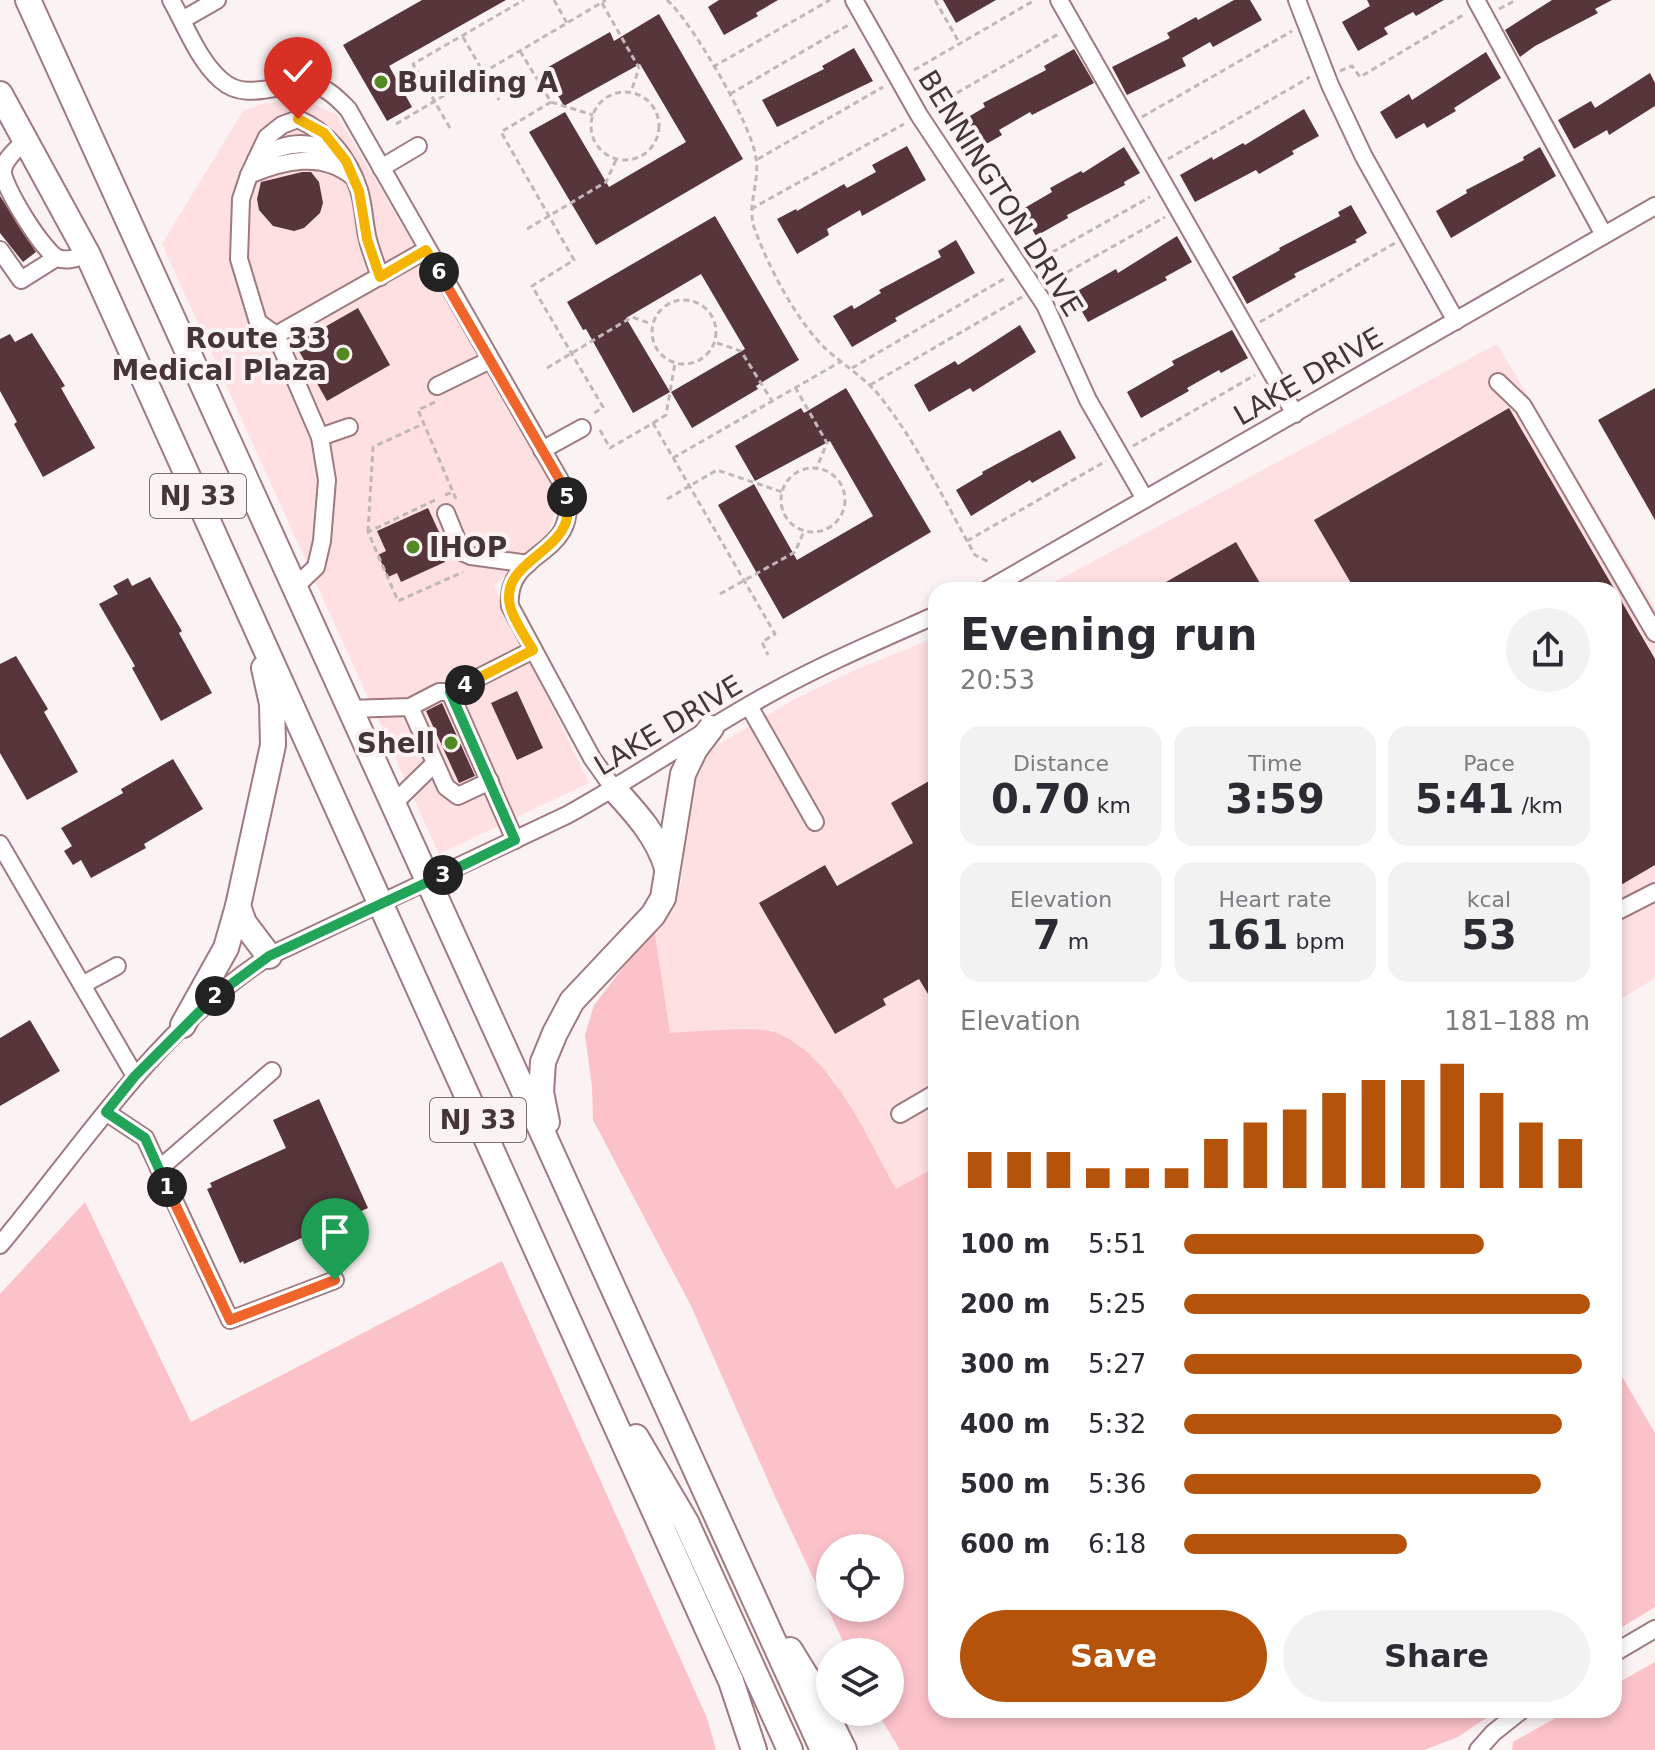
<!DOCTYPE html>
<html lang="en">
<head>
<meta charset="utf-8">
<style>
	body { margin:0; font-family:"DejaVu Sans",sans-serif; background:#f2f2f3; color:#2b2b33; height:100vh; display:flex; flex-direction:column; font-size:30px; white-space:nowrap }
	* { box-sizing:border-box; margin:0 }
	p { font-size:26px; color:#7c7c81 }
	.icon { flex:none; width:44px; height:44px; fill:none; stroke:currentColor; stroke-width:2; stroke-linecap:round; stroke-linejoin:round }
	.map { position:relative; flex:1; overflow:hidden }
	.drawer { position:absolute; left:928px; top:582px; width:694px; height:1136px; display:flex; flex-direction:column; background:#fff; border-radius:24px; box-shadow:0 4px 12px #0003 }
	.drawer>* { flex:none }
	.controls { position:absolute; left:816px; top:1534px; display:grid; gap:16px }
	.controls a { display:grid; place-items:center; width:88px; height:88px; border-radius:50%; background:#fff; box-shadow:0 4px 12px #0003; font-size:40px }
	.pin { position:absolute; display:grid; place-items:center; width:68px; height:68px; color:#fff; margin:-82px -34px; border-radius:50% 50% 50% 0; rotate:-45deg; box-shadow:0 0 8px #0007 }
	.pin .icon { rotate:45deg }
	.km { position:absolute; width:40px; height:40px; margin:-20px; border-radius:50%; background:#222; color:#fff; font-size:22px; line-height:40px; text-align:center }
	.round { display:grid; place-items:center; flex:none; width:84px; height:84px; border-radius:42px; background:#f2f2f3 }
	.head { display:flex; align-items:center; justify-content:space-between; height:136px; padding:0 32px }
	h1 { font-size:44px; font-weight:700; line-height:60px }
	.metrics { display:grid; grid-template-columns:repeat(3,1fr); gap:12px; height:136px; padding:8px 32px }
	.metrics div { display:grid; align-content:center; border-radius:20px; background:#f2f2f3; text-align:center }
	.metrics b { font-size:40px; font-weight:700 }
	.metrics small { font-size:22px; font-weight:400 }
	.metrics p { font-size:22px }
	.chart { height:224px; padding:16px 32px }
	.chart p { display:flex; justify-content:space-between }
	.chart svg { width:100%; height:144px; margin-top:8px; stroke:#b45309; stroke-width:6 }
	.button { display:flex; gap:16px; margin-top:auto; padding:16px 32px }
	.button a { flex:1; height:92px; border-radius:48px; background:#b45309; color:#fff; font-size:32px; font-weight:700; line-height:92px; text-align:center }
	.button a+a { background:#f2f2f3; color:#2b2b33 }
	ul { padding:0 32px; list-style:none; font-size:26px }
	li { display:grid; grid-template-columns:128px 96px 1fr; align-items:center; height:60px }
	li i { height:20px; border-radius:10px; background:#b45309 }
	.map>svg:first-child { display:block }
	.built { fill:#fedfe2 }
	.green { fill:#fcc2ca; fill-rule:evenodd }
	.building { fill:#57363b }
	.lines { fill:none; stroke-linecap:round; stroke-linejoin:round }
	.minor-casing { stroke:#9f7a7f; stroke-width:20 }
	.highway-casing { stroke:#9f7a7f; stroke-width:28 }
	.path { stroke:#c1b6b8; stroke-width:3; stroke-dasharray:6 4; stroke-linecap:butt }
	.minor { stroke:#fff; stroke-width:16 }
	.highway { stroke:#fff; stroke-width:24 }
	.split-1-casing { stroke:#fff; stroke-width:16 }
	.split-2-casing { stroke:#fff; stroke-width:16 }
	.split-3-casing { stroke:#fff; stroke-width:16 }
	.split-4-casing { stroke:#fff; stroke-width:16 }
	.split-5-casing { stroke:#fff; stroke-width:16 }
	.split-6-casing { stroke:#fff; stroke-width:16 }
	.split-7-casing { stroke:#fff; stroke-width:16 }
	.split-1 { stroke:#f0652b; stroke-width:10 }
	.split-2 { stroke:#22a559; stroke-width:10 }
	.split-3 { stroke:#22a559; stroke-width:10 }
	.split-4 { stroke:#22a559; stroke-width:10 }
	.split-5 { stroke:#f5b400; stroke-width:10 }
	.split-6 { stroke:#f0652b; stroke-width:10 }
	.split-7 { stroke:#f5b400; stroke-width:10 }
	.poi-dot { fill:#538923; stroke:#fbf2f3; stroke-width:3 }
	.labels { text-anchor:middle; stroke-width:8; stroke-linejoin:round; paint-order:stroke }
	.shield { fill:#fbf2f3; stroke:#7c6e6f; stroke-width:2 }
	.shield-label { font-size:26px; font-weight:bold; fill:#453537 }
	.poi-label { font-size:28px; font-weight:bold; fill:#453537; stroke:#fbf2f3; text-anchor:start }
	.street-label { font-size:28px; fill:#453537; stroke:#fbf2f3 }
</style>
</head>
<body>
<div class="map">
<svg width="1655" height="1750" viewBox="0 0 1655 1750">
	<rect width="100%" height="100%" fill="#fbf2f3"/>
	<g class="built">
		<path d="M302 99 337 115 492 378 559 499 548 534 494 586 589 783 439 854 162 244 243 111 262 104Z"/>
		<path d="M1497 344 1655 608V978L1614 1003V590H1040Z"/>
		<path d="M936 637V1167L896 1190 832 1077 772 1030 670 1033 654 928 669 913 681 884 692 777 706 752 793 700 855 670Z"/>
	</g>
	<g class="green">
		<path d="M654 928 670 1033C690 1032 760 1026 774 1032 833 1054 867 1138 896 1189L936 1167V1710H1498L1458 1737 1424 1750H900L877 1712H890V1652H848L772 1490 691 1306 593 1120 592 1087 585 1035 594 1005ZM830 1548H890V1608H830Z"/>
		<path d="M85 1202 191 1422 502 1261 707 1718 716 1750H0V1294Z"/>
		<path d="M1614 1363 1655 1433V1607L1614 1632Z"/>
		<path d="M1655 1662V1750H1512L1513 1742 1570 1710H1614V1685Z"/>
	</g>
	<g class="building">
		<path d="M422 0H506L389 66 412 107 387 121 343 45Z"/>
		<path d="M719 0H778L756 13 758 16 724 35 708 7Z"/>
		<path d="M943 0H996L956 23Z"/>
		<path d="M1234 0H1250L1262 20 1213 47 1210 42 1182 58 1186 66 1127 95 1112 67 1170 38 1167 33 1196 17 1198 20Z"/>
		<path d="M1367 0H1444L1416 16 1413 12 1384 28 1388 34 1358 51 1342 22 1370 6Z"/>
		<path d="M1552 0H1612L1595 9 1598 13 1535 46 1520 57 1505 30Z"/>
		<path d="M659 14 743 159 596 245 529 132 565 112 609 187 686 142 640 64 564 106 543 70 610 32 614 41Z"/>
		<path d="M854 48 873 81 777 127 762 100 824 69 822 66Z"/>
		<path d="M1074 49 1094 83 1032 115 1030 112 999 130 1002 135 974 151 958 123 985 107 983 103 1046 70 1044 66Z"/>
		<path d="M1486 52 1501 78 1454 108 1456 111 1427 128 1424 123 1396 139 1380 112 1409 94 1412 100Z"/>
		<path d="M1650 73 1655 83V106L1609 135 1607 130 1574 149 1558 120 1591 101 1595 108Z"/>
		<path d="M1304 109 1319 136 1292 151 1294 154 1259 174 1256 170 1195 202 1180 175 1212 157 1213 160 1243 143 1245 145Z"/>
		<path d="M907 146 926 180 862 216 860 210 827 229 829 235 797 254 777 219 796 209 797 211 844 184 847 188 876 172 872 165Z"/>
		<path d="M1124 147 1140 173 1124 182 1125 185 1067 215 1068 218 1036 236 1021 210 1052 192 1050 188 1081 171 1083 173Z"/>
		<path d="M1540 147 1556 176 1451 238 1436 211 1467 193 1466 190 1524 160 1523 157Z"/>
		<path d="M302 172H311L319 182 323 203 320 213 304 228 294 231 273 226 259 210 257 199 261 182Z"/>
		<path d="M0 196 36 252 23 262 0 233Z"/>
		<path d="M1351 205 1367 233 1355 240 1357 242 1294 274 1296 277 1247 304 1232 277 1280 250 1279 248 1340 216 1338 212Z"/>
		<path d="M715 216 799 360 756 386 758 389 692 428 671 392 745 349 701 274 626 318 670 392 633 413 586 329 583 330 567 302Z"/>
		<path d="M1177 236 1192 262 1165 277 1167 280 1088 322 1072 294 1116 269 1118 273Z"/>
		<path d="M956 240 975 273 895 318 897 321 852 347 833 316 852 305 854 309 881 293 879 290 941 257 938 251Z"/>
		<path d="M358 308 390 365 327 401 295 344Z"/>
		<path d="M1020 325 1036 352 973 392 970 388 929 412 914 385 955 361 958 365Z"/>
		<path d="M1232 330 1248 358 1221 373 1219 370 1187 388 1189 391 1141 418 1127 392 1174 365 1172 361Z"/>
		<path d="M32 333 65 386 61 388 95 448 43 477 14 424 17 422 0 391V339L10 334 15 342Z"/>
		<path d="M846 388 931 532 783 619 718 505 754 484 797 560 873 516 830 441 755 481 735 446 801 408 804 413Z"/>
		<path d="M1655 388V520L1598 420Z"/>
		<path d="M1509 408 1655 659V865L1614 889V590H1355L1314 520Z"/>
		<path d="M1060 430 1076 458 1032 483 1030 480 971 516 956 490 983 474 982 472Z"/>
		<path d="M428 508 445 545 439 548 445 562 401 582 397 573 388 577 378 555 386 551 377 531Z"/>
		<path d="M1236 542 1264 590H1152Z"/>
		<path d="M150 577 182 631 179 633 212 693 161 721 132 668 135 666 99 604 118 594 113 586 128 578 132 586Z"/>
		<path d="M16 656 48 709 44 712 78 772 27 800 0 753V664Z"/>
		<path d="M517 691 543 748 517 760 491 703Z"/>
		<path d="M442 703 475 776 459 783 426 711Z"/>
		<path d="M173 759 203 809 144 844 146 848 91 878 81 860 73 865 64 851 72 846 61 828 123 793 121 789Z"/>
		<path d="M936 777V1007L919 979 883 999 886 1005 835 1034 759 903 825 865 837 886 913 843 891 803Z"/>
		<path d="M30 1020 60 1071 0 1106V1038Z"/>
		<path d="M319 1099 368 1208 244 1264 243 1261 240 1263 207 1189 212 1187 210 1183 286 1148 273 1120Z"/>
	</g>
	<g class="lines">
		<defs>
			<g id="minor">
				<path d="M171 0C186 26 198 60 221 80 247 104 282 80 312 85 327 87 338 99 348 109L565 489C583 559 505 547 510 606L592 758 614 789"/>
				<path d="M854 0 919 115 1045 305 1088 400 1145 499"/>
				<path d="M1059 0 1295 414"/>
				<path d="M1297 0 1330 85 1364 157 1456 321"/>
				<path d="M1476 0 1604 235"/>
				<path d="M182 20 217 0"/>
				<path d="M26 140C18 148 5 158 3 170 1 184 44 253 58 258 67 262 79 257 88 255"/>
				<path d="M256 160C283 141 310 138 338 156"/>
				<path d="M381 168 418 146"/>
				<path d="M249 175C283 161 321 151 352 176"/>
				<path d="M0 250 21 280 56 258"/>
				<path d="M276 335 426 250"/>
				<path d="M1498 382 1523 406 1655 633"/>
				<path d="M437 386 490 360"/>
				<path d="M320 437 349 427"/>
				<path d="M542 450 582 428"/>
				<path d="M446 513 462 552 471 556 528 564"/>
				<path d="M294 588 316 567 322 541 327 480 320 437 276 335 258 322 239 259 241 199 249 175 267 137 282 125 298 119C328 132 349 159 359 190 364 206 364 224 368 240 371 252 376 264 380 277"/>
				<path d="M987 590 1655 206"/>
				<path d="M450 692 515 840"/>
				<path d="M749 706 815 822"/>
				<path d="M410 707 446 787 458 796 490 781"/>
				<path d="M349 709 410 707 439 692H450L533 650"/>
				<path d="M392 805 435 763"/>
				<path d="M0 844 135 1076"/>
				<path d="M1614 913 1655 892"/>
				<path d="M82 985 117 966"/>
				<path d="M106 1112 145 1138 230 1320 335 1280"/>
				<path d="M900 1114 936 1093"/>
				<path d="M159 1169 272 1071"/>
				<path d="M0 1245C84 1144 157 1029 269 956L567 815C636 777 700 732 769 694 823 664 880 640 936 615"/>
				<path d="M1614 1653 1655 1629"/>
				<path d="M1478 1750 1493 1733 1522 1710"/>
			</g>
			<g id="highway">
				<path d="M28 0 823 1750"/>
				<path d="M0 94 88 255 731 1681 754 1750"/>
				<path d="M614 789C636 813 658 837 667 868"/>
				<path d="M238 906 244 923 269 956"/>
				<path d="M183 1025 226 948 238 906 273 745 272 704 264 668"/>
				<path d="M547 1122 541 1092 543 1062 555 1033 572 1001 653 915 663 898 683 774 695 749 711 728"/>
				<path d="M636 1437 686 1522 790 1750"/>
				<path d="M790 1650 814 1689 844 1750"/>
			</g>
		</defs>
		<use href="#minor" class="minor-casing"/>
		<use href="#highway" class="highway-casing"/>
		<g class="path">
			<path d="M554 0 567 23"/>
			<path d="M667 0C692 22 752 125 756 158 760 183 746 207 755 230 769 268 797 322 827 350 847 368 869 380 885 403 921 450 946 504 975 555L991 563"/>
			<path d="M935 0 960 44"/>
			<path d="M602 3 639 68 631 92"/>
			<path d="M1499 9 1516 0"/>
			<path d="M463 37 499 100"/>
			<path d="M520 51 551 102 593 115"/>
			<path d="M713 67 830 0"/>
			<path d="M914 70 1035 0"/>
			<path d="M1340 71 1352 66 1360 77 1465 14"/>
			<circle cx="625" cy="126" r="34"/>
			<path d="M730 94 850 24"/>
			<path d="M551 102 501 132 574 260 532 286 603 407 593 414"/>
			<path d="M931 108 1060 33"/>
			<path d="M1142 117 1292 31"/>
			<path d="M396 124 606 0"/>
			<path d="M450 128 413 64 524 0"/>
			<path d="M758 159 883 87"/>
			<path d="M1168 159 1310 77"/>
			<path d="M751 209 904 124"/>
			<path d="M527 229 606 182 616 160"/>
			<path d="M1035 262 1150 197"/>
			<path d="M1050 282 1165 217"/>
			<circle cx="684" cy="332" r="32"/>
			<path d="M1260 322 1395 243"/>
			<path d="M717 343 741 351 772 401"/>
			<path d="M547 368 632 317 652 324"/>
			<path d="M852 368 1007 277"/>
			<path d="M870 385 1022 297"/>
			<path d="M795 387 827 443 817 467"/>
			<path d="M435 402 418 410 453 492"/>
			<path d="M653 423 666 415 675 363"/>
			<path d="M600 430 610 448 653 423 775 634 762 642 768 655"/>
			<path d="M1133 446 1255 375"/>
			<path d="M673 458 840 362"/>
			<circle cx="813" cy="500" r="32"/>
			<path d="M445 495 453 492 456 499"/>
			<path d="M667 499 717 470 782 492"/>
			<path d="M435 500 368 532 398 601 463 572"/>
			<path d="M368 532 373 447 423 424"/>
			<path d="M967 541 1106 461"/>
			<path d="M720 594 795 552 804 531"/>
		</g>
		<use href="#minor" class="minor"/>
		<use href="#highway" class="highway"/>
	</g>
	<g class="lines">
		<defs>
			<path id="split-1" d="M167 1187 230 1320 335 1280"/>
			<path id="split-2" d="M167 1187 145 1138 106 1112 135 1076 215 996"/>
			<path id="split-3" d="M215 996 269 956 443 875"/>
			<path id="split-4" d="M443 875 515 840 450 692 465 685"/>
			<path id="split-5" d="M465 685 533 650C525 636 514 621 510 606 499 556 579 554 567 497"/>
			<path id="split-6" d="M439 272 565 489 567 497"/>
			<path id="split-7" d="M298 119 324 133 346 161 359 191 367 239 380 277 426 250 439 272"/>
		</defs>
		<use href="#split-1" class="split-1-casing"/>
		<use href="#split-2" class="split-2-casing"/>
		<use href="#split-3" class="split-3-casing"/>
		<use href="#split-4" class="split-4-casing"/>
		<use href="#split-5" class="split-5-casing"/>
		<use href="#split-6" class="split-6-casing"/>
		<use href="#split-7" class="split-7-casing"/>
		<use href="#split-1" class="split-1"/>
		<use href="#split-2" class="split-2"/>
		<use href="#split-3" class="split-3"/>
		<use href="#split-4" class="split-4"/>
		<use href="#split-5" class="split-5"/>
		<use href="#split-6" class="split-6"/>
		<use href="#split-7" class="split-7"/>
	</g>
	<g class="poi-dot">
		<circle cx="381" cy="82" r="8"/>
		<circle cx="343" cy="354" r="8"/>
		<circle cx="413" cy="547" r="8"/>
		<circle cx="451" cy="743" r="8"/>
	</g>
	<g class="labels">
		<g class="shield">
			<rect x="150" y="474" width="96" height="44" rx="6"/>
			<rect x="430" y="1098" width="96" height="44" rx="6"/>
		</g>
		<g class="shield-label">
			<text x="198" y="505">NJ 33</text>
			<text x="478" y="1129">NJ 33</text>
		</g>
		<g class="poi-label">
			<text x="397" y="92">Building A</text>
			<text x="327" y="348" text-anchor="end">Route 33<tspan x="327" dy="32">Medical Plaza</tspan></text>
			<text x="429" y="557">IHOP</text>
			<text x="435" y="753" text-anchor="end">Shell</text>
		</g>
		<g class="street-label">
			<text transform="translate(1001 193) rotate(58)" y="10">BENNINGTON DRIVE</text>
			<text transform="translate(1308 376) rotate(-30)" y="10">LAKE DRIVE</text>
			<text transform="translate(668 725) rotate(-31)" y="10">LAKE DRIVE</text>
		</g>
	</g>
</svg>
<div class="controls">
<a><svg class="icon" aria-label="locate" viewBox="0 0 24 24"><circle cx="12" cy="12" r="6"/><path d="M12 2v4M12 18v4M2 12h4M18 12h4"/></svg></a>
<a><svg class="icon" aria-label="layers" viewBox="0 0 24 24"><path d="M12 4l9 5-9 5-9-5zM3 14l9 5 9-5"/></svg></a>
</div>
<div class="pin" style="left:335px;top:1280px;background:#1e9e55"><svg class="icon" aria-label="arrive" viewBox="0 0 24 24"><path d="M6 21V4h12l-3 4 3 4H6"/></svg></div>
<div class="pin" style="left:298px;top:119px;background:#d93025"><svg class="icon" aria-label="check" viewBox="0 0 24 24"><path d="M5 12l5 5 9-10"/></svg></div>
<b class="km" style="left:167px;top:1187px">1</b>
<b class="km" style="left:215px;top:996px">2</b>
<b class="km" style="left:443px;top:875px">3</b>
<b class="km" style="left:465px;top:685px">4</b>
<b class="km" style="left:567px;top:497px">5</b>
<b class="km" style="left:439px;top:272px">6</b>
<section class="drawer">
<div class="head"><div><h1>Evening run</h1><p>20:53</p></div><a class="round"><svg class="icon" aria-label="share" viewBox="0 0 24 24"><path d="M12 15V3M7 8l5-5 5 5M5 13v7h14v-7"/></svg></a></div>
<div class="metrics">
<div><p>Distance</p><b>0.70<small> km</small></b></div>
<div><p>Time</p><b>3:59</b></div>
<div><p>Pace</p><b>5:41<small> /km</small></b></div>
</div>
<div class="metrics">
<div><p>Elevation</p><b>7<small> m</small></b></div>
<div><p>Heart rate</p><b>161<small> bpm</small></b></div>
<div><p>kcal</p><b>53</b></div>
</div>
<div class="chart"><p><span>Elevation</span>181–188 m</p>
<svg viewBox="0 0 160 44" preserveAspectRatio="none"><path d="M5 44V33M15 44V33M25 44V33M35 44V38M45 44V38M55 44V38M65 44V29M75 44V24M85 44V20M95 44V15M105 44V11M115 44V11M125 44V6M135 44V15M145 44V24M155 44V29"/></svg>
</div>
<ul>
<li><b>100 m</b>5:51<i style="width:74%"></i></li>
<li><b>200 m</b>5:25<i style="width:100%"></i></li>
<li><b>300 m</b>5:27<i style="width:98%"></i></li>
<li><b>400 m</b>5:32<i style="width:93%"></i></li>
<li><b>500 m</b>5:36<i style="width:88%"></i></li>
<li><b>600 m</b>6:18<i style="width:55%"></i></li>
</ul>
<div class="button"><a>Save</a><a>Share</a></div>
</section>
</div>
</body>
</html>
